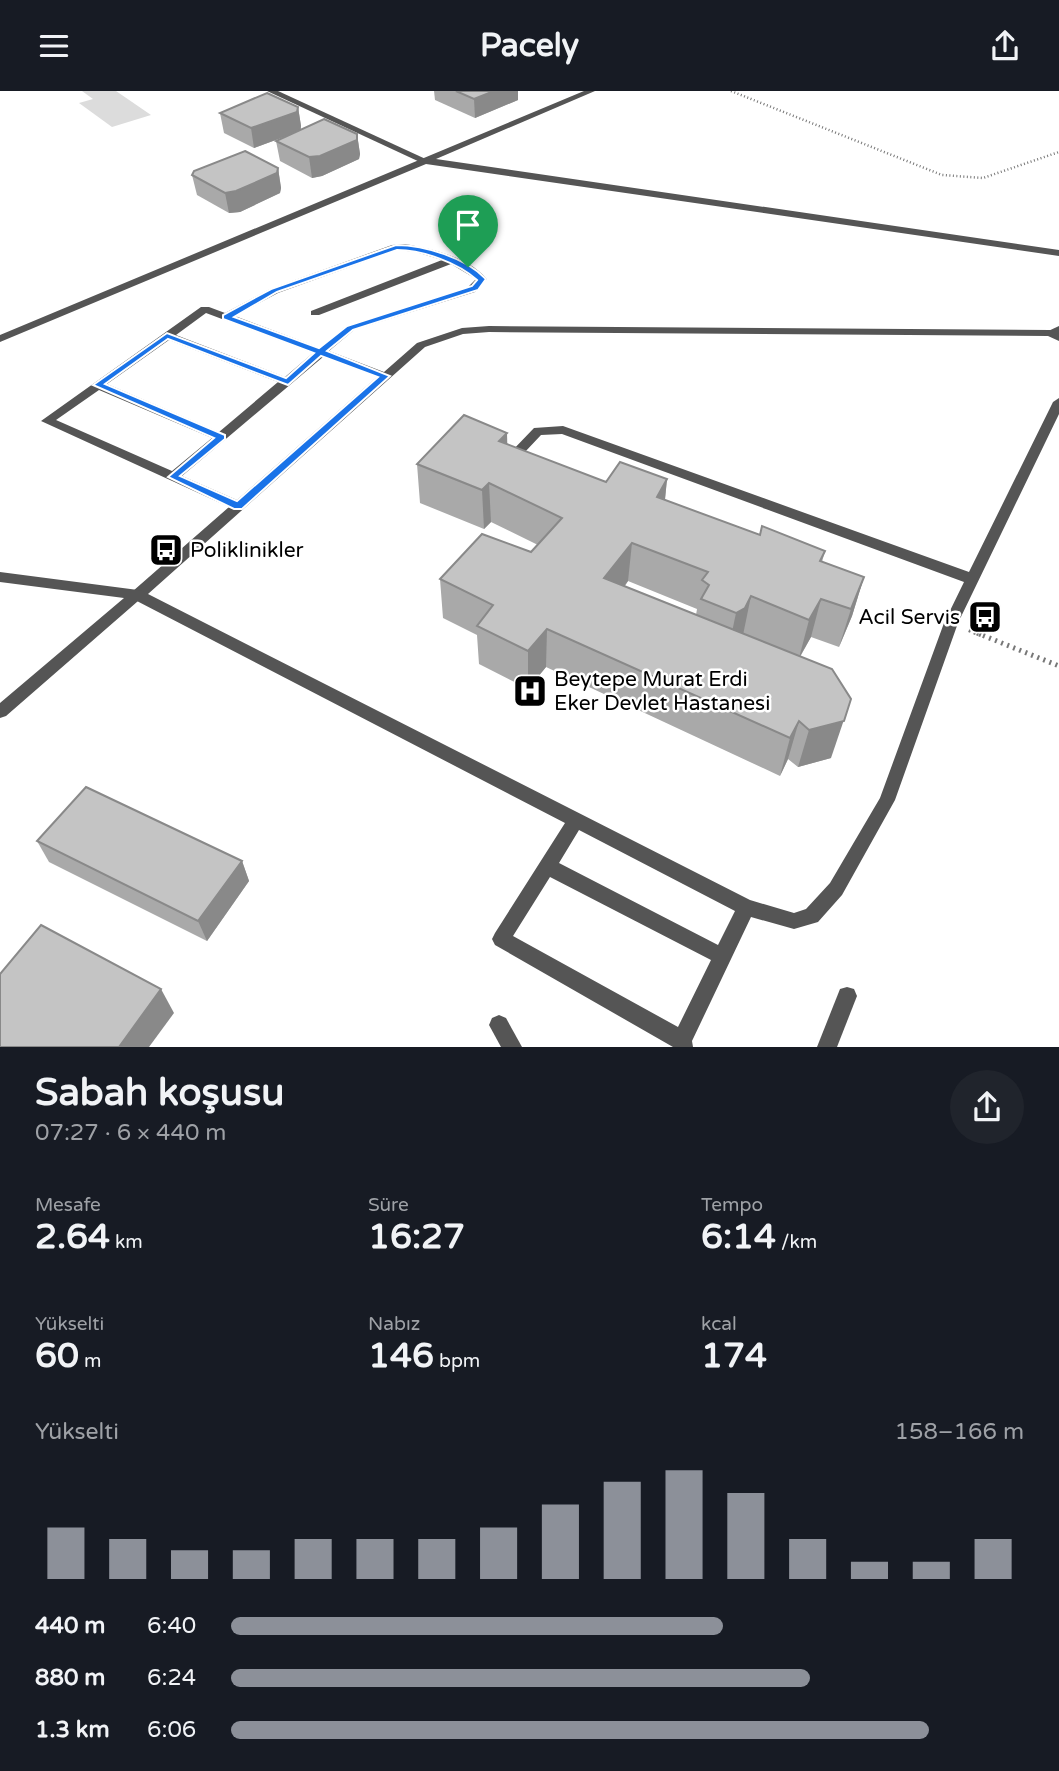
<!DOCTYPE html>
<html lang="tr">
<head>
<meta charset="utf-8">
<style>
	body { margin:0; font-family:"Varela Round",sans-serif; background:#20242c; color:#f1f3f6; height:100vh; display:flex; flex-direction:column; font-size:26px; white-space:nowrap }
	* { box-sizing:border-box; margin:0 }
	p { font-size:23px; color:#9ea1a6 }
	.icon { flex:none; width:38px; height:38px; fill:none; stroke:currentColor; stroke-width:2; stroke-linecap:round; stroke-linejoin:round }
	.map { position:relative; height:956px; overflow:hidden }
	.panel { display:flex; flex-direction:column; background:#171b24; flex:1 }
	.panel>* { flex:none }
	.pin { position:absolute; display:grid; place-items:center; width:60px; height:60px; color:#fff; margin:-72px -30px; border-radius:50% 50% 50% 0; rotate:-45deg; box-shadow:0 0 7px #0007 }
	.pin .icon { rotate:45deg }
	.round { display:grid; place-items:center; flex:none; width:74px; height:74px; border-radius:37px; background:#20242c }
	.summary { display:flex; align-items:center; justify-content:space-between; height:119px; padding:0 35px }
	h1 { font-size:38px; font-weight:700; line-height:52px }
	.stats { display:grid; grid-template-columns:repeat(3,1fr); gap:10px; height:119px; padding:7px 35px }
	.stats div { display:grid; align-content:center }
	.stats b { font-size:35px; font-weight:700 }
	.stats small { font-size:19px; font-weight:400 }
	.stats p { font-size:19px }
	.chart { height:196px; padding:14px 35px }
	.chart p { display:flex; justify-content:space-between }
	.chart svg { width:100%; height:126px; margin-top:7px; stroke:#8c9099; stroke-width:6 }
	ul { padding:0 35px; list-style:none; font-size:23px }
	li { display:grid; grid-template-columns:112px 84px 1fr; align-items:center; height:52px }
	li i { height:18px; border-radius:9px; background:#8c9099 }
	header { display:flex; justify-content:space-between; align-items:center; height:91px; padding:0 35px; background:#171b24; font-size:32px; font-weight:700 }
	.map>svg:first-child { display:block }
	.green { fill:#dcdcdc }
	.lines { fill:none; stroke-linecap:round; stroke-linejoin:round }
	.path-far2 { stroke:#777; stroke-width:2.5; stroke-dasharray:1 2.5; stroke-linecap:butt }
	.path-far1 { stroke:#777; stroke-width:4.5; stroke-dasharray:2 3.5; stroke-linecap:butt }
	.path { stroke:#777; stroke-width:5; stroke-dasharray:2 4.5; stroke-linecap:butt }
	.service { fill:#555; fill-rule:evenodd }
	.minor { fill:#555; fill-rule:evenodd }
	.wall { fill:#a9a9a9; fill-rule:evenodd }
	.shaded-wall { fill:#898989 }
	.building { fill:#c4c4c4; stroke:#898989; stroke-width:2 }
	.route { fill:#1a73e8; stroke:#fff; stroke-width:2; fill-rule:evenodd }
	.labels { text-anchor:middle; stroke-width:5; stroke-linejoin:round; paint-order:stroke }
	.poi-label { font-size:21px; fill:#000; stroke:#fff; text-anchor:start }
</style>
</head>
<body>
<header><svg class="icon" aria-label="menu" viewBox="0 0 24 24"><path d="M4 6h16M4 12h16M4 18h16"/></svg>Pacely<svg class="icon" aria-label="share" viewBox="0 0 24 24"><path d="M12 15V3M7 8l5-5 5 5M5 13v7h14v-7"/></svg></header>
<div class="map">
<svg width="1059" height="956" viewBox="0 0 1059 956">
	<rect width="100%" height="100%" fill="#fff"/>
	<path class="green" d="M82 0H116L151 24 112 36 79 12 93 8Z"/>
	<g class="lines">
		<path class="path-far2" d="M731 0 942 84 983 87 1059 61"/>
		<path class="path-far1" d="M969 539 981 544"/>
		<path class="path" d="M977 542 1059 575"/>
		<g class="service">
			<path d="M267 0H278L430 70 422 72Z"/>
			<path d="M405 153C433 158 468 166 487 188L475 201 354 239 329 260 384 281 417 252 462 237 489 235 1050 239 1059 242V250L1048 245 489 241 463 243 425 256 148 503 750 809 794 822 806 818 830 792 880 707 944 532 964 491 562 343 541 344 524 362 531 367 529 370H521L509 363 534 337 563 335 969 481 1053 311 1059 307V323L958 532 895 709 842 804 818 831 794 838 751 826 692 950 693 956H673L495 854 492 848 495 842 565 732 133 508 131 504 133 500 229 416 41 330 201 216H209L225 222 270 198 392 154ZM397 159 416 161 442 169 311 220V224H319L451 173 476 188 467 197 346 235 320 257 235 225 278 202ZM206 222 313 262 285 286 176 244ZM169 249 278 291 219 341 107 293ZM323 266 377 286 237 409 182 385ZM99 299 212 347 172 380 56 329ZM579 739 735 820 718 854 559 772ZM550 786 711 869 678 936 513 845Z"/>
			<path d="M847 896 854 898 857 905 837 956H817L840 898Z"/>
			<path d="M499 924 506 927 522 956H501L489 934 492 927Z"/>
		</g>
		<g class="minor">
			<path d="M584 0H595L436 68 1059 159V165L426 73 0 251V244Z"/>
			<path d="M1059 235V242L1050 245 1044 242Z"/>
			<path d="M0 481 138 499 143 500 145 504 6 625 0 627V612L124 507 0 491Z"/>
		</g>
	</g>
	<g class="wall">
		<path d="M434 0H518V9L475 27 435 9Z"/>
		<path d="M298 16 301 35V39L357 43 360 63 359 68 322 85 312 87 280 70 276 50 292 43 254 57 224 42 220 22Z"/>
		<path d="M278 77 281 97 280 102 240 121 229 122 197 104 192 84Z"/>
		<path d="M507 342V353L606 391 667 388 665 409 760 444 825 460 822 471 864 486 852 525 839 556 811 546 800 566 831 667 798 676 788 668 780 685 546 576 528 598 479 573 477 544 443 527 440 488 531 461 538 454 491 431 484 438 420 412 417 373ZM628 490 697 518 696 524 625 495Z"/>
		<path d="M37 750 242 770 249 790 207 850 49 771Z"/>
	</g>
	<g class="shaded-wall">
		<path d="M494 0H518V9L475 27 474 8Z"/>
		<path d="M298 16 301 35 300 40 254 57 251 37Z"/>
		<path d="M357 43 360 63 359 68 322 85 312 87 309 66Z"/>
		<path d="M278 77 281 97 280 102 240 121 229 122 225 102Z"/>
		<path d="M507 342 508 380 499 350Z"/>
		<path d="M667 388 663 427 657 406Z"/>
		<path d="M489 392 491 431 484 438 482 399Z"/>
		<path d="M632 452 628 490 601 525 604 487Z"/>
		<path d="M864 486 852 525 839 556 851 518Z"/>
		<path d="M751 505 743 544 728 560 736 522Z"/>
		<path d="M821 508 811 546 799 567 809 529Z"/>
		<path d="M547 538 546 576 528 598V560Z"/>
		<path d="M851 608 831 667 798 676 809 639Z"/>
		<path d="M799 630 788 668 780 685 790 647Z"/>
		<path d="M242 770 249 790 207 850 198 830Z"/>
		<path d="M161 898 174 922 149 956H119Z"/>
	</g>
	<g class="building">
		<path d="M456 0H494L474 8Z"/>
		<path d="M267 2 298 16 297 21 251 37 220 22Z"/>
		<path d="M324 28 357 43V49L320 65 309 66 276 50Z"/>
		<path d="M245 60 278 77 277 82 236 100 225 102 192 84 194 80Z"/>
		<path d="M464 324 507 342 499 350 606 391 620 371 667 388 657 406 760 444 762 435 825 460 820 470 864 486 851 518 821 508 809 529 751 505 745 517 736 522 701 508 709 494 702 489 708 481 632 452 604 487 832 578 851 608 844 630 809 639 799 630 790 647 547 538 528 560 477 535 493 514 440 488 482 443 531 461 562 427 489 392 482 399 417 373Z"/>
		<path d="M86 696 242 770 198 830 37 750Z"/>
		<path d="M41 834 161 898 119 956H0V883Z"/>
	</g>
	<path class="route" d="M396 154C425 154 466 167 486 188L478 199 353 239 327 260 390 285 242 418H234L168 386 214 347 93 294 167 242 286 287 314 262 223 228V224L271 198ZM397 159C423 159 458 172 477 189L472 195 347 235 319 257 234 226 277 201ZM168 248 288 294 321 265 378 286 237 410 180 385 225 348V344L105 293Z"/>
	<defs>
		<symbol id="bus-square" viewBox="-11 -11 22 22"><rect x="-9" y="-9" width="18" height="18" rx="4" fill="#000" stroke="#fff"/><path d="M-5-6H5V4H4V6H2V4H-2V6H-4V4H-5ZM-3.5-4V0h7V-4ZM-3.5 1.2v1.5H-2V1.2ZM2 1.2v1.5H3.5V1.2Z" fill="#fff"/></symbol>
		<symbol id="hospital-square" viewBox="-11 -11 22 22"><rect x="-9" y="-9" width="18" height="18" rx="4" fill="#000" stroke="#fff"/><path d="M-5-5h3v3.5h4V-5h3V5h-3V1.5h-4V5h-3Z" fill="#fff"/></symbol>
	</defs>
	<g fill-rule="evenodd">
		<use href="#bus-square" x="147" y="440" width="38" height="38"/>
		<use href="#bus-square" x="966" y="507" width="38" height="38"/>
		<use href="#hospital-square" x="511" y="581" width="38" height="38"/>
	</g>
	<g class="labels">
		<g class="poi-label">
			<text x="190" y="466">Poliklinikler</text>
			<text x="960" y="533" text-anchor="end">Acil Servis</text>
			<text x="554" y="595">Beytepe Murat Erdi<tspan x="554" dy="24">Eker Devlet Hastanesi</tspan></text>
		</g>
	</g>
</svg>
<div class="pin" style="left:468px;top:176px;background:#1e9e55"><svg class="icon" aria-label="arrive" viewBox="0 0 24 24"><path d="M6 21V4h12l-3 4 3 4H6"/></svg></div>
</div>
<section class="panel">
<div class="summary"><div><h1>Sabah koşusu</h1><p>07:27 · 6 × 440 m</p></div><a class="round"><svg class="icon" aria-label="share" viewBox="0 0 24 24"><path d="M12 15V3M7 8l5-5 5 5M5 13v7h14v-7"/></svg></a></div>
<div class="stats">
<div><p>Mesafe</p><b>2.64<small> km</small></b></div>
<div><p>Süre</p><b>16:27</b></div>
<div><p>Tempo</p><b>6:14<small> /km</small></b></div>
</div>
<div class="stats">
<div><p>Yükselti</p><b>60<small> m</small></b></div>
<div><p>Nabız</p><b>146<small> bpm</small></b></div>
<div><p>kcal</p><b>174</b></div>
</div>
<div class="chart"><p><span>Yükselti</span>158–166 m</p>
<svg viewBox="0 0 160 44" preserveAspectRatio="none"><path d="M5 44V26M15 44V30M25 44V34M35 44V34M45 44V30M55 44V30M65 44V30M75 44V26M85 44V18M95 44V10M105 44V6M115 44V14M125 44V30M135 44V38M145 44V38M155 44V30"/></svg>
</div>
<ul>
<li><b>440 m</b>6:40<i style="width:62%"></i></li>
<li><b>880 m</b>6:24<i style="width:73%"></i></li>
<li><b>1.3 km</b>6:06<i style="width:88%"></i></li>
</ul>
</section>
</body>
</html>
